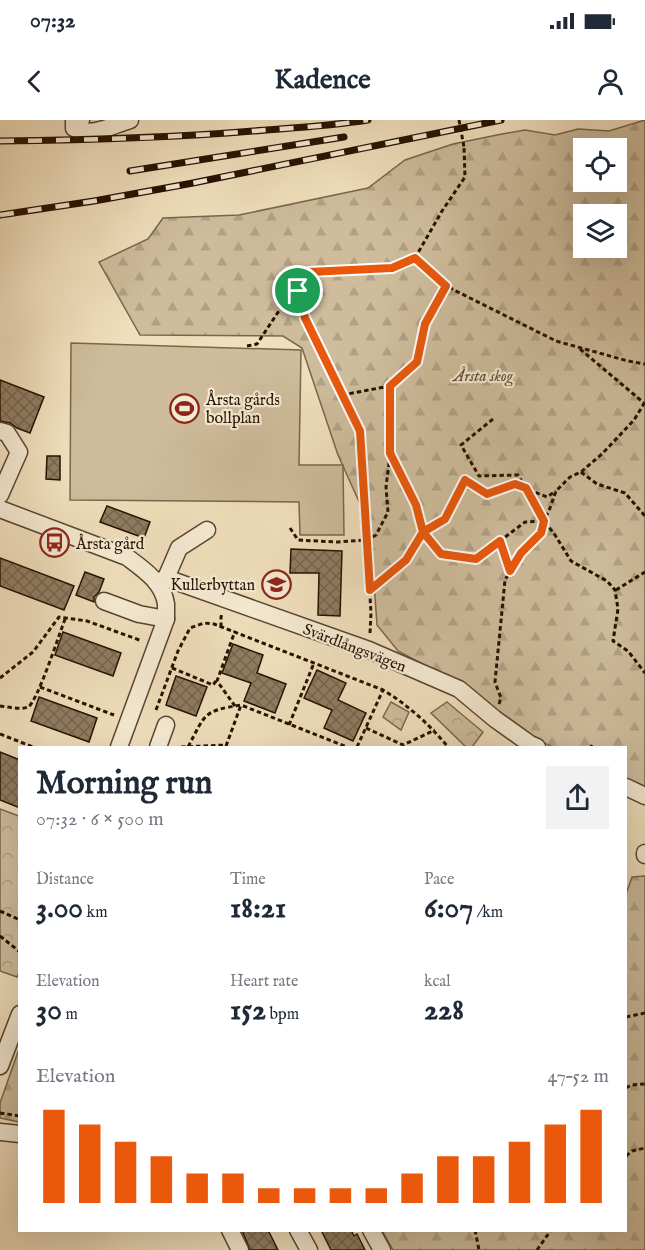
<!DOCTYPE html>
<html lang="en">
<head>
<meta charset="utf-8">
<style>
	body { margin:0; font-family:"IM FELL English",serif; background:#f2f2f3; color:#1f2937; height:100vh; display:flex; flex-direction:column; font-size:22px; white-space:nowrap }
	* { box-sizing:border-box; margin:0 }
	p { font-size:20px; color:#747a83 }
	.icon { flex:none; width:33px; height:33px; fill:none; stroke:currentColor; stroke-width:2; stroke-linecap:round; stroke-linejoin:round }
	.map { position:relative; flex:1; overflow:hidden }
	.side { position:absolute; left:18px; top:626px; width:609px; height:486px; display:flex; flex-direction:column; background:#fff; border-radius:0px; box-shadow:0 6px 24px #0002 }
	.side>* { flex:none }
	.buttons { position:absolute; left:573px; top:18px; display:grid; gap:12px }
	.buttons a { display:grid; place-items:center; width:54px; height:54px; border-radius:0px; background:#fff; box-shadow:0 6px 24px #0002; font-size:30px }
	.pin { position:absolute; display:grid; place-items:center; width:51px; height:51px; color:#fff; margin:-26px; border:3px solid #fff; border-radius:50%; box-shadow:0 2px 6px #0007 }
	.round { display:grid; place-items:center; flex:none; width:63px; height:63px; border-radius:0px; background:#f2f2f3 }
	.overview { display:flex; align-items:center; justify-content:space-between; height:102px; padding:0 18px }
	h1 { font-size:33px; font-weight:800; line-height:45px }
	.stats { display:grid; grid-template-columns:repeat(3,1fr); gap:9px; height:102px; padding:6px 18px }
	.stats div { display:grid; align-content:center }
	.stats b { font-size:30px; font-weight:800 }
	.stats small { font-size:16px; font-weight:400 }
	.stats p { font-size:16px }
	.chart { height:168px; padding:12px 18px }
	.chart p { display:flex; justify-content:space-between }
	.chart svg { width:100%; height:108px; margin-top:6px; stroke:#ea580c; stroke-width:6 }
	.status { display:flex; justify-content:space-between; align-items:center; height:42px; padding:0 30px; background:#fff; direction:ltr }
	.status svg { height:16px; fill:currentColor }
	header { display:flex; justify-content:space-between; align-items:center; height:78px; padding:0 18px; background:#fff; font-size:27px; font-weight:800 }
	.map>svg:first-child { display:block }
	.forest { fill:url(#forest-firs); stroke:#7a664e; stroke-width:1.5; fill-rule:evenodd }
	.park { fill:url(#park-crowns); stroke:#7a664e; stroke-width:1.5 }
	.pitch { fill:#cebc9c; stroke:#7a664e; stroke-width:1.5 }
	.building { fill:url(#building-cross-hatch); stroke:#261101; stroke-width:1.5 }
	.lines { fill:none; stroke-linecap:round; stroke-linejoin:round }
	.minor-casing { stroke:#584430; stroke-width:19 }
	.path { stroke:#261101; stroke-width:3; stroke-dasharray:4.5 3; stroke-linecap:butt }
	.minor { stroke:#f5ead3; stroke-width:16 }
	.rail-casing { stroke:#261101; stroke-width:7 }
	.rail { stroke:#f5ead3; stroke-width:4.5; stroke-dasharray:14; stroke-linecap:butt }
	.path-bridge { stroke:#261101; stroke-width:3; stroke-dasharray:4.5 3; stroke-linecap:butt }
	.route-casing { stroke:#fff; stroke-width:12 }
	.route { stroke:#ea580c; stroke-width:8 }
	.labels { text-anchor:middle; stroke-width:4.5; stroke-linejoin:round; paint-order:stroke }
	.park-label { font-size:16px; font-style:italic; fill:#614d37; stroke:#f5ead3 }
	.poi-label { font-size:16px; fill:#261101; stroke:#f5ead3; text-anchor:start }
	.street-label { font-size:16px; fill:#261101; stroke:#f5ead3 }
</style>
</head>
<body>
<div class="status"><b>07:32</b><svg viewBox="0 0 49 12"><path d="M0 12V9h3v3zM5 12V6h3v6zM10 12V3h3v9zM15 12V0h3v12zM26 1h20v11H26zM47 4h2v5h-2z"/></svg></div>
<header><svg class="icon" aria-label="back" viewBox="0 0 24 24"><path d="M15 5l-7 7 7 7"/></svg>Kadence<svg class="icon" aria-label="person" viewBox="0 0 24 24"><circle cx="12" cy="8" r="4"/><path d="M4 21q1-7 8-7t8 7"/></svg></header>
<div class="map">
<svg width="645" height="1130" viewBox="0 0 645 1130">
	<defs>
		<pattern id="forest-firs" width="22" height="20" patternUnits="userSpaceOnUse" patternTransform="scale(1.5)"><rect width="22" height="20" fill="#cebc9c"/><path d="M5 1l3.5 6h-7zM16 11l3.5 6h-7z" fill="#b1a185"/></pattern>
		<pattern id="park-crowns" width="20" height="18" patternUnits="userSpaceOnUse" patternTransform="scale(1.5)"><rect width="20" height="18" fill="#cebc9c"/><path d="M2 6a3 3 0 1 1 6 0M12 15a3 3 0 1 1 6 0" fill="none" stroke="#b1a185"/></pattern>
		<pattern id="building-cross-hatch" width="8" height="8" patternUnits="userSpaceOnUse" patternTransform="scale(1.5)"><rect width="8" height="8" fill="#8f7c62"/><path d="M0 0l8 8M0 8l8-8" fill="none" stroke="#75644e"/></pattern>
	</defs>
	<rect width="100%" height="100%" fill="#f0dfbc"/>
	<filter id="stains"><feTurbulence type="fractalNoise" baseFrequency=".00333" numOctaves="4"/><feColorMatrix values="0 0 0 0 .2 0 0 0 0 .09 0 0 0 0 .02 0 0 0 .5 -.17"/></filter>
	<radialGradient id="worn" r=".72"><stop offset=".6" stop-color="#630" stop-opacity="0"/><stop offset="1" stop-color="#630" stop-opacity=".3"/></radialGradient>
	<g class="forest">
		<path d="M645 0V671L626 662V627H553L537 620 488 586 466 567 398 531 377 505 370 406 338 335 302 228 283 216 140 215 99 142 148 119 163 98 239 95 368 68 405 40 453 24 502 14 525 10 555 15 578 9 609 11ZM584 28H616V62H584ZM584 94H616V128H584Z"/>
		<path d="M645 756V1130H393L382 1110H626V774L632 757Z"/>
		<path d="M19 929V1002L0 998V983Z"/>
	</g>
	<g class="park">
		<path d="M391 582 409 592 401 610 383 597Z"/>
		<path d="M447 582 483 612 472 627H466L431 593Z"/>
		<path d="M0 689 19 696 20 850 17 857 0 851Z"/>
	</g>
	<path class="pitch" d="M71 223 301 230 299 345H343L344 415H300L299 382 70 380Z"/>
	<g class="building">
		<path d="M0 260 44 277 30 313 17 308 10 303 0 301Z"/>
		<path d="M47 336H60V360L46 359Z"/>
		<path d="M107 386 150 402 144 418 100 402Z"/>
		<path d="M291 429 342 431 340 496 318 495 319 453H290Z"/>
		<path d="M0 438 74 466 64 490 0 466Z"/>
		<path d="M85 452 104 459 99 472 94 477V482L76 475Z"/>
		<path d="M63 512 121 533 113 556 55 535Z"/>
		<path d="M233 524 263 535 257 553 286 564 275 593 244 581 251 563 222 553Z"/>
		<path d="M317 550 346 563 338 580 366 593 353 621 324 608 332 590 304 578Z"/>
		<path d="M176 556 207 567 196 596 166 585Z"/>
		<path d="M39 577 97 598 89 622 31 601Z"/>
		<path d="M0 632 20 640V688L0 680Z"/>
		<path d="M242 1110H268L278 1130H250Z"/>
		<path d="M321 1110H351L354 1116 357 1114 365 1130H331Z"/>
	</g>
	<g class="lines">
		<defs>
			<g id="minor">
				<path d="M81 0 74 2V8C92 18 112 5 130 0"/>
				<path d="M0 311 7 313 19 332 0 375"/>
				<path d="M0 389 127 437C143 449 163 462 166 484 166 489 166 494 166 499L119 627"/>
				<path d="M166 458 179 428 207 410"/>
				<path d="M157 463 166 458 369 530 459 569 495 599 530 624 537 627"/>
				<path d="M104 481 139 494 166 499"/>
				<path d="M158 627 166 605"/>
				<path d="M626 667 645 676"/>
				<path d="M645 735V733"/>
				<path d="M0 946 20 894"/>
				<path d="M0 1012 20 1014"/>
				<path d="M230 1110 240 1130"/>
				<path d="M298 1110 309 1130"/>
				<path d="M371 1110 382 1130"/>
			</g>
		</defs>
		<use href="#minor" class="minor-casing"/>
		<g class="path">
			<path d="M415 138 446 166 556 221 628 241 645 244"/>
			<path d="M247 226 257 224 300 159"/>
			<path d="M580 229 644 283"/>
			<path d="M390 266V333L416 385 423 412 445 399 466 360 487 374 515 364 547 377 556 371"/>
			<path d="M342 275 390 266 417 242 425 204 446 166"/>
			<path d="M493 299 461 325 479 356 518 355 544 401"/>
			<path d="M581 352 597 364 625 373 645 396"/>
			<path d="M290 408 298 420 338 422 367 420 376 415 388 392 386 367 390 335"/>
			<path d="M500 421 510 451"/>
			<path d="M370 470 407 439 423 412 441 434 476 439 525 402 544 401 555 415 571 441 607 461 615 470 618 489 613 521 628 531 645 553"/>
			<path d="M616 470 645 452"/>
			<path d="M221 507V497L222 494"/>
			<path d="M370 513 371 493 360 311 305 198 298 171 301 157 309 152 392 148 415 138 442 91 465 57 464 27"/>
			<path d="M172 548 213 565 216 561"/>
			<path d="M0 558 33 532 59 497 87 501 142 521"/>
			<path d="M40 567 114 595"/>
			<path d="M499 584 501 578 495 562 505 460 521 433 541 413 544 401 550 388 556 371 570 357 581 352 603 333 634 300 645 282"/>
			<path d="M0 586C8 587 21 590 28 587 37 583 60 512 65 499"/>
			<path d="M235 586 217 561 235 511"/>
			<path d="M156 590 178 531 190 508 204 503 214 504 383 570C408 585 430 605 448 627"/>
			<path d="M289 605 314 543"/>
			<path d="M366 608 403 625 435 610"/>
			<path d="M0 614 33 627"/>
			<path d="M226 626 241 585"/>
			<path d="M181 627 226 625"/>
			<path d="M188 627C206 593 203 591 241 585L347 627"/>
			<path d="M357 627 383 570"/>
			<path d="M591 627 592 625"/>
			<path d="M0 791 20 800"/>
			<path d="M0 816 20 832"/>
			<path d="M626 897 645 893"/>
			<path d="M626 968 631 965 645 964"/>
			<path d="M0 993 20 996"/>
			<path d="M626 1036 632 1031 645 1028"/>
			<path d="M475 1110 479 1130"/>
			<path d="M537 1130 551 1110"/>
		</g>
		<use href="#minor" class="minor"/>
		<defs>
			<g id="rail">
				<path d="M0 21C85 20 169 18 253 11 291 8 330 6 368 0"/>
				<path d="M130 51 344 17"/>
				<path d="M0 95 94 81 193 63 501 0"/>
			</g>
		</defs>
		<use href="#rail" class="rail-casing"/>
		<use href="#rail" class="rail"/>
		<path class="path-bridge" d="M459 0 464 27"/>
	</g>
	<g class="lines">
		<defs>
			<path id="route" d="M298 171 305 198 360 311 370 470 406 440 423 412 441 434 476 439 500 421 510 451 521 433 541 413 544 401 526 368 515 364 487 374 465 360 445 399 423 412 416 385 390 333V266L417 242 425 204 446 166 415 138 392 148 309 152 301 157 298 171"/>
		</defs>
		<use href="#route" class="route-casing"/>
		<use href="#route" class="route"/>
	</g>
	<defs>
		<symbol id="stadium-ring" viewBox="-11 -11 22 22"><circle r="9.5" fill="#f5ead3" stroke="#8f2418" stroke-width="1.5"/><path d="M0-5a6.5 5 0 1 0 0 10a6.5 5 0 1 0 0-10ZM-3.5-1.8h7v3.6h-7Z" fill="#8f2418"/></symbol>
		<symbol id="bus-ring" viewBox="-11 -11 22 22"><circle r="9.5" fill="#f5ead3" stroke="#8f2418" stroke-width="1.5"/><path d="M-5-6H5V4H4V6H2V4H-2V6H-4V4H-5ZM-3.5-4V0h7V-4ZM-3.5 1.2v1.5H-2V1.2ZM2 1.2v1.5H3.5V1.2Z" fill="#8f2418"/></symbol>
		<symbol id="school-ring" viewBox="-11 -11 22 22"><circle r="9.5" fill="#f5ead3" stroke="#8f2418" stroke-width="1.5"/><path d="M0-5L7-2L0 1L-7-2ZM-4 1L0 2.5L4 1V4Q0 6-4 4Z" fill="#8f2418"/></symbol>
	</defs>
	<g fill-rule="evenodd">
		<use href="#stadium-ring" x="168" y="272" width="33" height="33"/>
		<use href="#bus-ring" x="38" y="406" width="33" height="33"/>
		<use href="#school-ring" x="260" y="448" width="33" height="33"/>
	</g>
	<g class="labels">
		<g class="park-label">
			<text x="483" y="261">Årsta skog</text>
		</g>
		<g class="poi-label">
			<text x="206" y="285">Årsta gårds<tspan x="206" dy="18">bollplan</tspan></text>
			<text x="76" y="429">Årsta gård</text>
			<text x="255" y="470" text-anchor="end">Kullerbyttan</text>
		</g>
		<g class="street-label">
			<text transform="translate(355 527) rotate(21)" y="6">Svärdlångsvägen</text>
		</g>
	</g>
	<rect width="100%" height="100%" filter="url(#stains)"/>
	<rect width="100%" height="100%" fill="url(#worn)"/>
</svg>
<div class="buttons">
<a><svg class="icon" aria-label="locate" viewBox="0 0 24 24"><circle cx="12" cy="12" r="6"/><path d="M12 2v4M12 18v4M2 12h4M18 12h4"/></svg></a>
<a><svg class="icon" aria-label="layers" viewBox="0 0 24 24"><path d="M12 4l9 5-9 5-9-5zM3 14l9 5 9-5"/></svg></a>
</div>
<div class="pin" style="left:298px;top:171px;background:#1e9e55"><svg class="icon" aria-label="arrive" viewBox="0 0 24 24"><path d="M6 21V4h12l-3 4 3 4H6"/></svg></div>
<section class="side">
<div class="overview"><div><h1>Morning run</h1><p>07:32 · 6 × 500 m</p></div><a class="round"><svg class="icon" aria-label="share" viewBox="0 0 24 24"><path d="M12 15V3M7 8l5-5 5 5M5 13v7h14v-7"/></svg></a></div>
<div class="stats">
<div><p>Distance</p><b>3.00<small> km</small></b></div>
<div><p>Time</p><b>18:21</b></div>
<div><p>Pace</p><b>6:07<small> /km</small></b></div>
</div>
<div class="stats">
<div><p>Elevation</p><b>30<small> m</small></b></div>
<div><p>Heart rate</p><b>152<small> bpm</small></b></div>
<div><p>kcal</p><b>228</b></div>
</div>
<div class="chart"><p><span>Elevation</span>47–52 m</p>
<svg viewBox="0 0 160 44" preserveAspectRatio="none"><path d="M5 44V6M15 44V12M25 44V19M35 44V25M45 44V32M55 44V32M65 44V38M75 44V38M85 44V38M95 44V38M105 44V32M115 44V25M125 44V25M135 44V19M145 44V12M155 44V6"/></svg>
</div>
</section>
</div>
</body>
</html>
